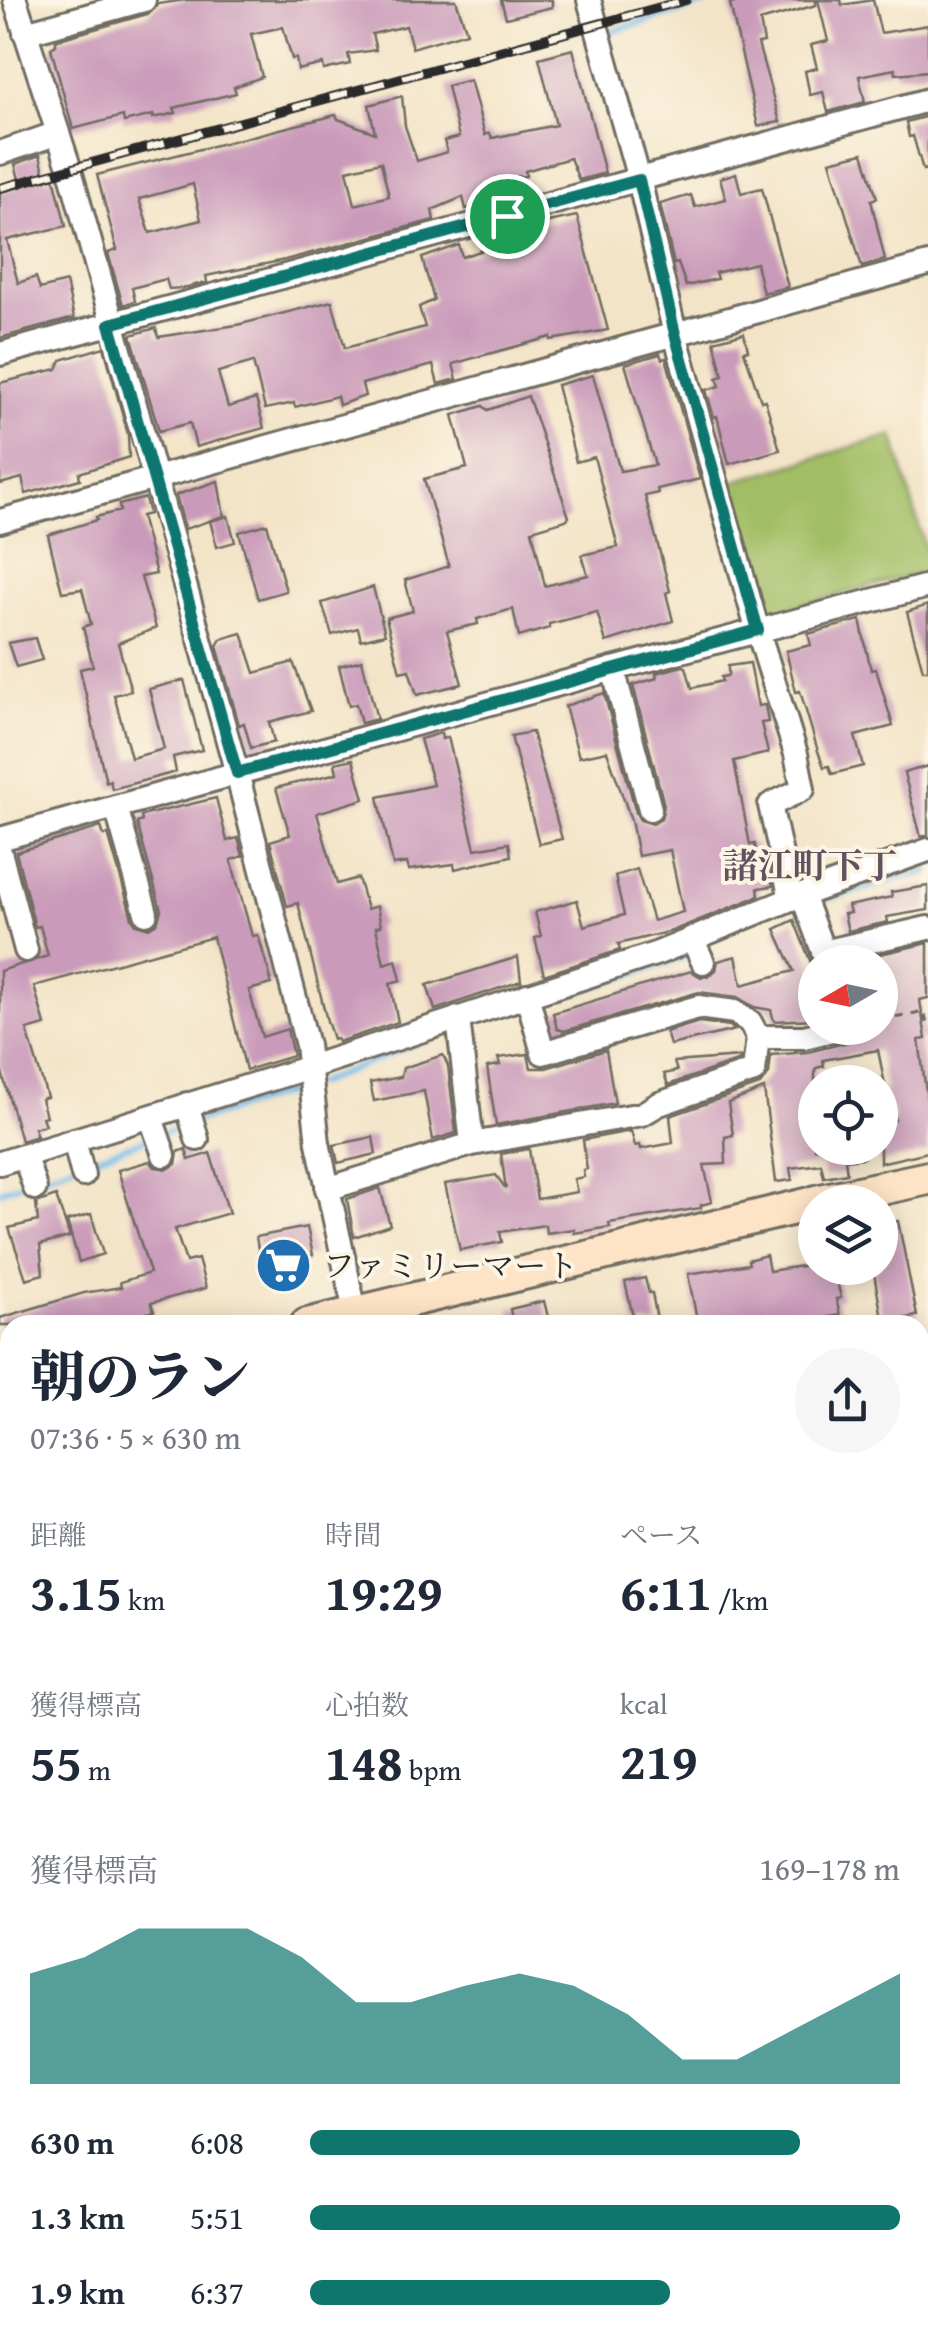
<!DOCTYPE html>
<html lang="ja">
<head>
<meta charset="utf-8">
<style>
	body { margin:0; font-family:"Gentium Book Plus","Noto Serif JP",serif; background:#f6f6f7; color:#1f2937; height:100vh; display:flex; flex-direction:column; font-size:38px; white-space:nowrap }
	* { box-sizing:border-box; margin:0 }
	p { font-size:32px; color:#747a83 }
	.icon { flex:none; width:55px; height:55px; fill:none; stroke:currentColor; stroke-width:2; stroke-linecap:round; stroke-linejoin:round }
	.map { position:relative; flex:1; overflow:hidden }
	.details { position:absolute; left:0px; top:1315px; width:930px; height:1035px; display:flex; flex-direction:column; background:#fff; border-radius:30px 30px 0 0; box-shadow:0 5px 25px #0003 }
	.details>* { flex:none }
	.needle { width:65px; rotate:261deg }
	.buttons { position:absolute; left:798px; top:945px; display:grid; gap:20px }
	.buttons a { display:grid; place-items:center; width:100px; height:100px; border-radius:50%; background:#fff; box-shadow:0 5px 25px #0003; font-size:50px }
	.pin { position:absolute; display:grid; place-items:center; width:85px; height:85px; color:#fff; margin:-42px; border:5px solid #fff; border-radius:50%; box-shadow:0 2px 10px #0007 }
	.round { display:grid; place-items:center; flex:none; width:105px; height:105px; border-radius:52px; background:#f6f6f7 }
	.headline { display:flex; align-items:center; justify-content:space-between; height:170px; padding:0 30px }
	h1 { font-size:55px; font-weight:800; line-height:75px }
	.figures { display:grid; grid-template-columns:repeat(3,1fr); gap:15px; height:170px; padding:10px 30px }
	.figures div { display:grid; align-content:center }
	.figures b { font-size:50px; font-weight:800 }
	.figures small { font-size:28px; font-weight:400 }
	.figures p { font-size:28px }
	.chart { height:280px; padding:20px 30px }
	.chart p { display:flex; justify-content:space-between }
	.chart svg { width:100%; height:180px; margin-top:10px; fill:#0f766e; opacity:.7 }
	ul { padding:0 30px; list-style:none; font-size:32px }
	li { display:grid; grid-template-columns:160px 120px 1fr; align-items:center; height:75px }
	li i { height:25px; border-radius:12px; background:#0f766e }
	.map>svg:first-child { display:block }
	.green { fill:#a2be65; stroke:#667448; stroke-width:2.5 }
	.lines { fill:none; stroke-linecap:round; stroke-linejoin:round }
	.stream { stroke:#71bcea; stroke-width:6 }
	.building { fill:#c99ab9; fill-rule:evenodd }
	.street-casing { stroke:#716c62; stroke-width:28 }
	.secondary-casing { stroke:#716c62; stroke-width:38 }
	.path { stroke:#716c62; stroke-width:4; stroke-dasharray:8 8; stroke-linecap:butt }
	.street { stroke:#fff; stroke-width:22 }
	.secondary { stroke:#fee4c6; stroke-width:32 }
	.rail-casing { stroke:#2b2b2b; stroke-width:10 }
	.rail { stroke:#fcf5e5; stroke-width:6; stroke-dasharray:19; stroke-linecap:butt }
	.route-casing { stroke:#fff; stroke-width:20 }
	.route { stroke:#0f766e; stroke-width:12 }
	.labels { text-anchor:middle; stroke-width:8; stroke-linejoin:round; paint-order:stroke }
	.poi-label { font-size:32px; fill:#2b2b2b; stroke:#fcf5e5; text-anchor:start }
	.neighbourhood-label { font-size:35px; font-weight:bold; fill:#62525d; stroke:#fcf5e5 }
</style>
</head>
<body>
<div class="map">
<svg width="928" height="2350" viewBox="0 0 928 2350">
	<rect width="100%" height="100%" fill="#fcf5e5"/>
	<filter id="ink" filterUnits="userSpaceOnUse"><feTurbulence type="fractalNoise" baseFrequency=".01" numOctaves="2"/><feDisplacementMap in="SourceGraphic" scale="20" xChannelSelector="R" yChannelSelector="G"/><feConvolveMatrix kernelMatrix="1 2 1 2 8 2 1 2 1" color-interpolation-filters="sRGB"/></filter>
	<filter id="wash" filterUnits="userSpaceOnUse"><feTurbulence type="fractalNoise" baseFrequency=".0048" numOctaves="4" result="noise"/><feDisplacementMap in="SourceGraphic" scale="40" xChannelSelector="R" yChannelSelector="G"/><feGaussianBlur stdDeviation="2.25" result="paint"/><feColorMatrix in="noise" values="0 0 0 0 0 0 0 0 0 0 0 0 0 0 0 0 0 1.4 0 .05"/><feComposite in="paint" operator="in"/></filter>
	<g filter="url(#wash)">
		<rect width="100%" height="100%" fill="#f3e4c7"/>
		<path class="green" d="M893 435 928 558V571L763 615 725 484Z"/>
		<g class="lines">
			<g class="stream">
				<path d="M606 33 718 0"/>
				<path d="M809 904 928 871"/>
				<path d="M576 992 693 955"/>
				<path d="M317 1084 417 1043"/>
				<path d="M198 1121 305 1087"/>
				<path d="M85 1161 186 1125"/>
				<path d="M38 1178 73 1165"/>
				<path d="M0 1191 26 1182"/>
			</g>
		</g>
		<g id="blocks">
			<g class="building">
				<path d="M186 0H456L467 32 412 48 406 26 372 34 376 50 348 54 350 64 324 70 323 64 298 70 296 58 292 59 283 27 251 34 262 77 234 87 236 93 174 108 176 113 153 118V115L124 122 123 116 73 129 51 48 56 45V40L148 14 158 4Z"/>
				<path d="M501 0H552V7L506 18Z"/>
				<path d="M746 0H816V5L760 21 764 43 758 44 780 122 758 126 730 4Z"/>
				<path d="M818 0H841L842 5 873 0 881 33 928 25V71L896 74 895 69 859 76 865 102 828 112 823 92 810 95 805 71 817 68 811 45 828 41Z"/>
				<path d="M573 49 605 173 579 180 570 158 525 171 526 176 504 178 506 199 466 209 463 197 432 210 434 220 285 260 206 276 207 282 183 288 169 289 166 279 132 288 135 301 123 305 108 253 117 250 97 175 336 115 338 119 375 133 369 105 402 96 405 126 417 161 447 152 444 141 459 137 447 86 470 80 485 135 490 133 492 138 556 125 539 58ZM381 162 389 196 355 205 347 170ZM193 184 201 220 150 233 139 199Z"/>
				<path d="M928 116V169L923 170 913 136 909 137 906 122Z"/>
				<path d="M863 153 877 198 871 200 885 260 862 267 830 161Z"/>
				<path d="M40 155 46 180 54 177 66 226 7 240 18 283 36 277 40 289 66 282 74 318 0 338V192L21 187 15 164Z"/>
				<path d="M736 173 741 193 762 188 788 287 763 293 756 263 715 273 717 279 686 286 678 263 674 264 660 204 691 195 695 207 726 199 720 178Z"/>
				<path d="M577 216 608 330 551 340V337L477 357 453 364 457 379 438 384 433 365 362 384 365 396 339 405 337 396 295 407 294 403 265 409 253 362 218 372 228 407 256 399 264 428 196 447 190 423 159 431 131 335 156 328 158 337 237 325 332 301 345 348 425 327 419 307 434 300 422 258 459 245 462 257 527 236 524 227Z"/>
				<path d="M744 333 748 350 744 351 761 401 765 400 780 450 729 464 717 416 714 417 706 390 720 386 717 378 723 376 714 341Z"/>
				<path d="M104 347 128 435 129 457 79 473 80 479 26 494 22 478 0 484V383L57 369 61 360Z"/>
				<path d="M660 354 662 359 666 358 700 479 657 489 658 493 645 496 670 591 666 593 673 621 606 642 597 612 549 624V628L519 637 513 609 477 619 478 624 447 631 462 684 417 695 409 670 400 672 386 618 413 611 405 580 449 566 424 479 467 468 453 415 483 406 488 410 528 396 569 517 566 520 532 530 545 586 588 575 582 555 618 547 594 457 576 462 557 385 593 375 620 471 655 465 625 364Z"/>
				<path d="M218 481 224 516 185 529 176 495Z"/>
				<path d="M145 498 149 514 141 516 156 574 141 577 156 628 118 643 131 691 114 695 131 758 164 749 149 689 184 680 202 750 173 757 176 772 112 789 110 780 106 782 80 669 93 666 83 627 91 624 82 589 62 592 48 535 97 520 96 517 120 511 119 505Z"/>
				<path d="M228 516 235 542 217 547 210 521Z"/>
				<path d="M267 524 286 591 258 599 239 532Z"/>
				<path d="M373 587 385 634 361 640 358 628 332 635 322 603Z"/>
				<path d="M928 605V670H923L907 612Z"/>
				<path d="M860 620 871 670 876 669 893 726 855 736 863 766 832 774 829 766 824 767 818 751 800 691 796 692 786 651 811 645 808 634Z"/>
				<path d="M242 633 255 673 293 662 311 711 269 722 274 742 251 748 244 723 239 725 217 646 221 639Z"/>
				<path d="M35 638 42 660 16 667 8 643Z"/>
				<path d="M362 660 377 719 361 723 356 704 349 706 339 666Z"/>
				<path d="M750 663 758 706 765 705 768 722 761 723 768 753 734 761 750 845 755 844 757 860 766 858 773 886 758 888 759 896 672 931 618 944 620 950 544 975 535 938 541 936 535 912 577 900 584 926 624 915 615 876 637 869 653 921 683 912 670 850 638 856 631 820 607 751 579 757 565 706 604 693 636 813 640 820 653 824 661 819 664 805 633 685 657 678 656 673 683 666 686 667 692 688 722 681 721 677 728 676V666Z"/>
				<path d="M532 732 562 839 539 844 511 736Z"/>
				<path d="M441 733 442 739 448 737 475 849 509 843 511 856 455 869 454 864 409 870 407 863 393 865 378 797 433 785 420 739Z"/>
				<path d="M353 759 364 799 317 813 337 884 358 878 367 909 377 906 381 926 376 927 384 964 396 960 401 980 390 983 398 1022 338 1042 336 1038 333 1039 327 1021 298 903 287 906 270 841 290 835 276 788 337 773 335 763Z"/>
				<path d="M928 766V835L921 837 904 773Z"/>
				<path d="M216 798 227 841 238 838 243 856 231 860 252 936 258 935 270 976 271 984 249 990 262 1037 287 1029 293 1056 246 1070 213 937 34 986 45 1025 27 1030 47 1097 41 1099 46 1116 42 1117 45 1125 34 1128 37 1136 21 1141 0 1065V971L48 956 40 926 35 927 16 852 101 827 104 836 108 834 132 918 136 924 149 928 157 923 161 910 137 823 142 821 141 816Z"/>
				<path d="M928 886V910L887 917 888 922 848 931 844 914 850 913 848 906 892 897 891 892Z"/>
				<path d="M794 920 815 973V1019L774 1021 771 1010 754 1007 737 997 699 992 564 1031 557 1029 553 1013 691 971 701 977 708 976 716 970 718 961 736 956 742 985 794 971 775 929Z"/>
				<path d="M928 943V998L920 1000 926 1039 919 1040 928 1107V1152L880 1163V1137L883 1136 881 1123 895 1120 883 1090H886L878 1050 823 1060 824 1066 816 1068 815 1074V1148H862L863 1158 845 1160 847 1173 824 1177 821 1164 790 1168 792 1180 776 1182 764 1089 728 1103 733 1135 725 1137 726 1164 704 1165 712 1202 701 1205V1208L609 1223 610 1227 574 1233V1229L546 1233 545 1225 500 1232 502 1242 460 1250 445 1184 496 1175 506 1189 501 1154 529 1149 537 1199 577 1192 574 1179 584 1177 583 1170 587 1169 583 1140 631 1131 635 1146 640 1145 641 1149 673 1143 670 1116 760 1085 769 1074 771 1055 808 1052 844 1043 857 1038 858 1029 880 1028V962L854 960Z"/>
				<path d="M518 957 521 981 435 1010 427 985Z"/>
				<path d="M699 1022 730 1026 735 1030 670 1045 666 1032Z"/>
				<path d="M606 1050 615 1103 496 1125 487 1067 500 1065 498 1058 528 1054 531 1068H546Z"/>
				<path d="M443 1055 448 1066 456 1133 433 1140 424 1091 374 1101 370 1083 401 1077 403 1068Z"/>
				<path d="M741 1057 740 1060 668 1085 664 1074 677 1071 674 1062Z"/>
				<path d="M373 1137 376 1154 338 1163 334 1145Z"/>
				<path d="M186 1149 189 1160 210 1153 229 1213 175 1229 186 1262 198 1259 206 1288 151 1303 154 1311 103 1325H0V1318L84 1293 121 1287 120 1282 150 1273 118 1170 150 1161 155 1167 168 1169 176 1164 178 1152Z"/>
				<path d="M380 1188 390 1225 354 1237 347 1199Z"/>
				<path d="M56 1196 70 1237 40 1245 43 1274 26 1279 9 1228 38 1221 36 1203Z"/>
				<path d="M91 1214 103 1254 79 1262 67 1221Z"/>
				<path d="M898 1221 917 1316 883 1323 873 1268H880V1224Z"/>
				<path d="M307 1227 313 1255 285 1261 287 1269 262 1273 256 1237Z"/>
				<path d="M766 1255 769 1271 815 1264V1268H834L841 1298 836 1299 840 1315 812 1320 813 1325H763L761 1313 698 1325 688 1274 749 1264 748 1260Z"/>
				<path d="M645 1278 649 1293H652L658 1325H635L625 1282Z"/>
				<path d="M544 1301 550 1325H513L510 1309Z"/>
			</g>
		</g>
	</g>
	<g filter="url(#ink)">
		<use href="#blocks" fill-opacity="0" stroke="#716c62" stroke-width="2.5"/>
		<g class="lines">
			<defs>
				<g id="street">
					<path d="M15 0 70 170 237 773 307 1045 318 1143 358 1325"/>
					<path d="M589 0 639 179 675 334 754 618 796 754 803 789 770 805 791 899"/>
					<path d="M25 33 144 0"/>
					<path d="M0 153 58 133"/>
					<path d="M0 354 928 100"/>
					<path d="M0 521 928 264"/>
					<path d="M613 669 650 809"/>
					<path d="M116 807 146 913"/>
					<path d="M0 839 613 669 928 586"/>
					<path d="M0 852 26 950"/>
					<path d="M802 895 827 962"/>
					<path d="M692 938 703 962"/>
					<path d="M823 952 928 928"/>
					<path d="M527 995 543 1053 698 1007 735 1012 750 1022 758 1037"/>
					<path d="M458 1018 472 1144"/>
					<path d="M187 1104 197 1139"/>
					<path d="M151 1118 164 1155"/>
					<path d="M74 1140 83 1175"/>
					<path d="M25 1157 35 1188"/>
					<path d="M0 1163 310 1067 658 953 791 899 928 850"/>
					<path d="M327 1189 472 1144 642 1114 659 1104 754 1071 758 1037H804L840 1028"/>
					<path d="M920 1676 928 1718"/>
					<path d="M920 1809 928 1807"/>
					<path d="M920 1844 928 1885"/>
					<path d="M0 1882 10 1880"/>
					<path d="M920 2127 928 2125"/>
					<path d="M0 2256 10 2255"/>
					<path d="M920 2312 928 2311"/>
					<path d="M48 2340 49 2350"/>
					<path d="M478 2340 480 2350"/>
				</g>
				<g id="secondary">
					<path d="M816 1202 928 1178"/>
					<path d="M307 1325 815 1203"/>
					<path d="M0 1391 10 1389"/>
				</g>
			</defs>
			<use href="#street" class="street-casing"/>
			<use href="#secondary" class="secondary-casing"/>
			<g class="path">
				<path d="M880 1020 924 1012 928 1030"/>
				<path d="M920 1490 928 1489"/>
				<path d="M904 2340 905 2350"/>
			</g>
			<use href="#street" class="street"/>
			<use href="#secondary" class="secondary"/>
			<defs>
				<path id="rail" d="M0 188 686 0"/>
			</defs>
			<use href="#rail" class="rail-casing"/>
			<use href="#rail" class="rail"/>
		</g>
	</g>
	<g class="lines" filter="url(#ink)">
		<defs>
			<path id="route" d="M639 180 675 334 758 630 237 773 110 324Z"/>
		</defs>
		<use href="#route" class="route-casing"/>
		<use href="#route" class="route"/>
	</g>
	<defs>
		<symbol id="supermarket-disc" viewBox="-11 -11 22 22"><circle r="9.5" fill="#1f6fb2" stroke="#fcf5e5"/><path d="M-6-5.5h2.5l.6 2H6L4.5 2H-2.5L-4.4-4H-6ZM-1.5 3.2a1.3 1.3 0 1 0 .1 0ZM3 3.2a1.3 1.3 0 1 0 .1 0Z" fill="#fff"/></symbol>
	</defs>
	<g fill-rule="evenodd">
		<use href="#supermarket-disc" x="252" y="1234" width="63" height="63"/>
	</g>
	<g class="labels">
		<g class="poi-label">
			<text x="323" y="1277">ファミリーマート</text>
		</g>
		<g class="neighbourhood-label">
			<text x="810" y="878">諸江町下丁</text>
		</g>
	</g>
</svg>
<div class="buttons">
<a><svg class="needle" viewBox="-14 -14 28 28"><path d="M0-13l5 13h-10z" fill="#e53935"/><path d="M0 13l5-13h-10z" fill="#747a83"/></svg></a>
<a><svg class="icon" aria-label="locate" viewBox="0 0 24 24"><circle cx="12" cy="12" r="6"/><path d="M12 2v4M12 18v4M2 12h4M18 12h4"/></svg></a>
<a><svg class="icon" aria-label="layers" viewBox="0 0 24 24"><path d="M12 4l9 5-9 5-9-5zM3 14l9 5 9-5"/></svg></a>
</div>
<div class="pin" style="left:507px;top:216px;background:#1e9e55"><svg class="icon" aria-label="arrive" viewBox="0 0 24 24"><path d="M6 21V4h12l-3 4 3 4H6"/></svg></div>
<section class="details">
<div class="headline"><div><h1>朝のラン</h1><p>07:36 · 5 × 630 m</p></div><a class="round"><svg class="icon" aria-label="share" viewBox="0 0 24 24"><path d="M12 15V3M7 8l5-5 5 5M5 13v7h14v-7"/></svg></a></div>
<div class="figures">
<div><p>距離</p><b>3.15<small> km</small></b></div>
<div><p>時間</p><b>19:29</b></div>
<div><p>ペース</p><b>6:11<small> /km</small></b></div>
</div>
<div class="figures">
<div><p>獲得標高</p><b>55<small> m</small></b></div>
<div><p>心拍数</p><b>148<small> bpm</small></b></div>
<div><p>kcal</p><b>219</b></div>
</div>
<div class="chart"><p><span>獲得標高</span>169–178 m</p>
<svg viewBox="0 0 160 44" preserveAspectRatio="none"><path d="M0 44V17L10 13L20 6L30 6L40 6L50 13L60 24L70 24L80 20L90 17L100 20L110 27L120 38L130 38L140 31L150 24L160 17V44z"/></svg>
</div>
<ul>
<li><b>630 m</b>6:08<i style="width:83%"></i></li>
<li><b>1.3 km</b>5:51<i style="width:100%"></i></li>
<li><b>1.9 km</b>6:37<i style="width:61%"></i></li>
</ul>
</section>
</div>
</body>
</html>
